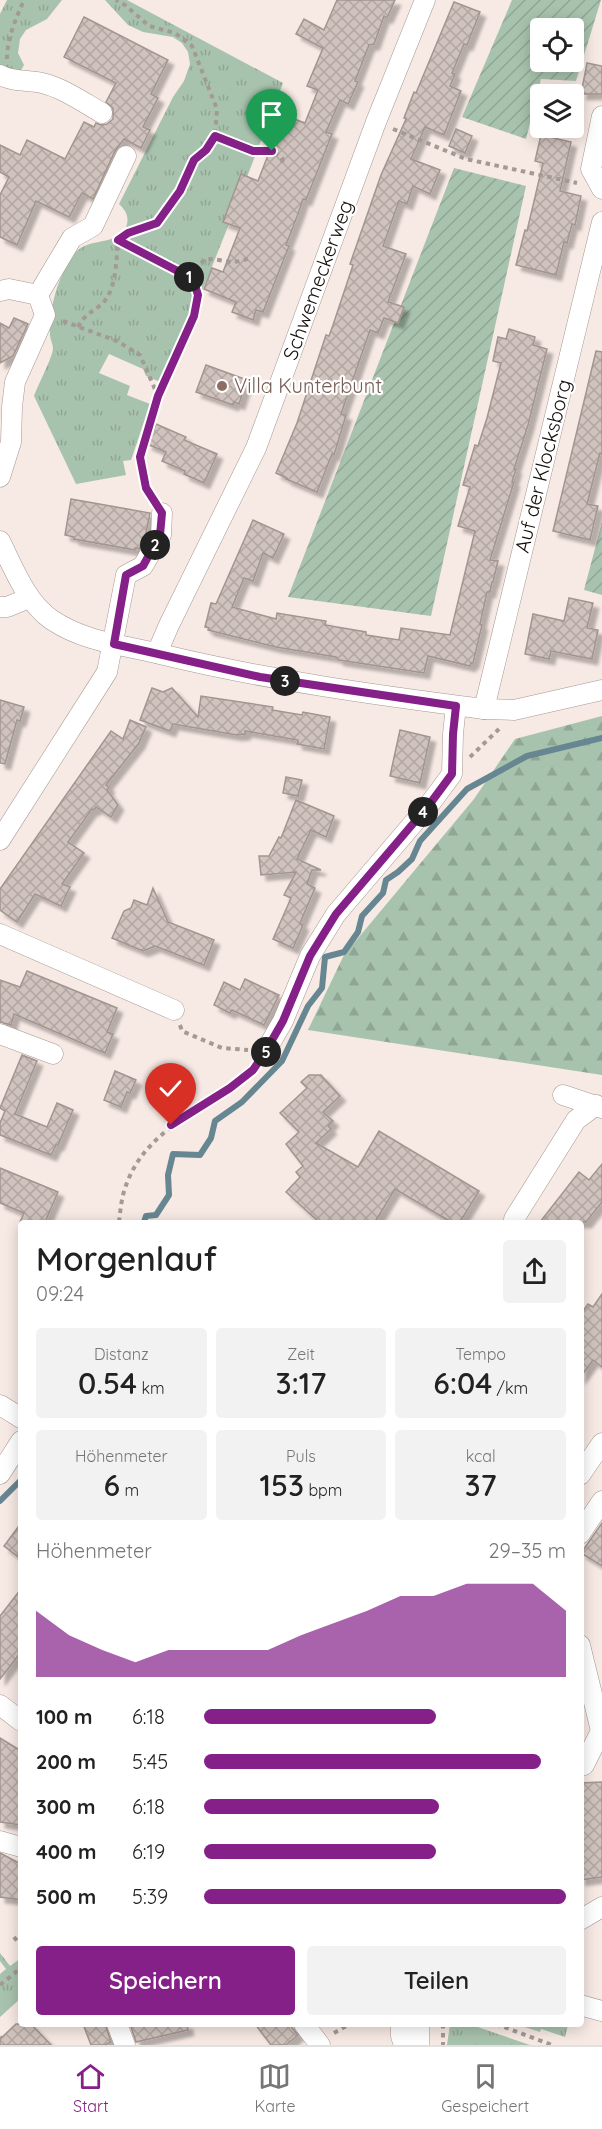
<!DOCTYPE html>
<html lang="de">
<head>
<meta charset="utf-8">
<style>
	body { margin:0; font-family:Quicksand,sans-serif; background:#f2f2f2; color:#222; height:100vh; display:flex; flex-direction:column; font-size:22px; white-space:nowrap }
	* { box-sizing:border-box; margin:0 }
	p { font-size:20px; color:#767676 }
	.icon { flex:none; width:33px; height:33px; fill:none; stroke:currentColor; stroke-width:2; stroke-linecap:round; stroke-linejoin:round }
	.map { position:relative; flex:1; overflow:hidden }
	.drawer { position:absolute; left:18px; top:1220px; width:566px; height:807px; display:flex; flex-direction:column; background:#fff; border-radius:6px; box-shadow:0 3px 15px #0003 }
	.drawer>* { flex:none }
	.controls { position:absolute; left:530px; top:18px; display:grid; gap:12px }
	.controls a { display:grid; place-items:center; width:54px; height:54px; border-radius:6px; background:#fff; box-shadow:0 3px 15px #0003; font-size:30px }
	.pin { position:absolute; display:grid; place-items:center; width:51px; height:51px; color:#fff; margin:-62px -26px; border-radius:50% 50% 50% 0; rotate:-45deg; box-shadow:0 0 6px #0007 }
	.pin .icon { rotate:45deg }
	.km { position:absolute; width:30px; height:30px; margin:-15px; border-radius:50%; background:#222; color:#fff; font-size:16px; line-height:30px; text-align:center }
	.round { display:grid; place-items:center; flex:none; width:63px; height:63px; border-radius:6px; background:#f2f2f2 }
	.head { display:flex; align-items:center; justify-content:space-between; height:102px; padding:0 18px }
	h1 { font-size:33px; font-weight:600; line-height:45px }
	.figures { display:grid; grid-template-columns:repeat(3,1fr); gap:9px; height:102px; padding:6px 18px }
	.figures div { display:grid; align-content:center; border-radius:6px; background:#f2f2f2; text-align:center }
	.figures b { font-size:30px; font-weight:600 }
	.figures small { font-size:16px; font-weight:400 }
	.figures p { font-size:16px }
	.chart { height:168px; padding:12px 18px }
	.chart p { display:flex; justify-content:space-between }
	.chart svg { width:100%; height:108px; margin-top:6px; fill:#862089; opacity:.7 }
	.cta { display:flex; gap:12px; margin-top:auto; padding:12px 18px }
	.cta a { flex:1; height:69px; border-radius:6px; background:#862089; color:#fff; font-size:24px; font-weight:600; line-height:69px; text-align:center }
	.cta a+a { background:#f2f2f2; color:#222 }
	ul { padding:0 18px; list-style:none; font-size:20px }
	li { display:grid; grid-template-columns:96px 72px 1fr; align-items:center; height:45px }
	li i { height:15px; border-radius:8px; background:#862089 }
	.dock { display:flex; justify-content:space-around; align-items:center; height:84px; border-top:2px solid #e0e0e0; background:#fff; font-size:16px; color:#767676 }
	.dock a { display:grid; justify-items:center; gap:3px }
	.dock .on { color:#862089 }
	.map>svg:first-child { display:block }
	.grass { fill:url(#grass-tufts) }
	.forest { fill:url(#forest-firs) }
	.garden { fill:url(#garden-furrows); fill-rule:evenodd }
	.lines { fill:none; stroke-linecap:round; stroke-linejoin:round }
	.stream { stroke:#668691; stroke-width:6 }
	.building { fill:url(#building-cross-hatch); stroke:#a29590; stroke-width:1.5; filter:url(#shadow) }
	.minor-casing { stroke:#a59893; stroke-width:21 }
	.path { stroke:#a39995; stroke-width:4; stroke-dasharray:4.5 4.5; stroke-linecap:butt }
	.minor { stroke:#fff; stroke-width:20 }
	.route-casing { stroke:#fff; stroke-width:12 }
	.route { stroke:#862089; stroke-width:8 }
	.education-dot { fill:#8d6e63; stroke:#fff; stroke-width:2 }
	.labels { text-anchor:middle; stroke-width:4.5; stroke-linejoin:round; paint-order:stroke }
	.street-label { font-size:20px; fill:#130f0d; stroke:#fff }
	.education-label { font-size:20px; fill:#785e54; stroke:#fff; text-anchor:start }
</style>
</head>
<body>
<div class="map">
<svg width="602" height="2045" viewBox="0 0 602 2045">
	<defs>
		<pattern id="grass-tufts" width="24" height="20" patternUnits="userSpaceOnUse" patternTransform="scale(1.5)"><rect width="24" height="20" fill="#a8c3ad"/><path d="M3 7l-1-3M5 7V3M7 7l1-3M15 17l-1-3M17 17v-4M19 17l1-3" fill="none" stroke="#90a694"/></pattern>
		<pattern id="forest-firs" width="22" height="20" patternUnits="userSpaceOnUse" patternTransform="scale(1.5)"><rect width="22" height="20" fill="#a8c3ad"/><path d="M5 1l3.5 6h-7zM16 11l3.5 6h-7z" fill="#90a694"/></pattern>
		<pattern id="garden-furrows" width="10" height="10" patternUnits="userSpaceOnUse" patternTransform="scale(1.5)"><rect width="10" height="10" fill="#a8c3ad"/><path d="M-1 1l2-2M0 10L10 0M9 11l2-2" fill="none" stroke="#90a694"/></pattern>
		<pattern id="building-cross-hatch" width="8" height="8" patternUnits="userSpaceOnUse" patternTransform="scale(1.5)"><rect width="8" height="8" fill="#d0c3be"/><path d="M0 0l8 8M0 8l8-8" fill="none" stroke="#b2a6a2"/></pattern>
		<filter id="shadow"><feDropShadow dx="5.5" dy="5.5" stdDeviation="1.5" flood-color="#0004"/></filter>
	</defs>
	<rect width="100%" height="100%" fill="#f7e9e4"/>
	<g class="grass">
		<path d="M7 0H62L47 19 26 30 20 39 18 53 24 65 19 74 0 70V14Z"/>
		<path d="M105 0H127L283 83 247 177 241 175 223 221 229 224 165 384 146 376 143 369 109 354 99 373 130 386 127 395 150 404 131 460 123 461 126 475 76 484 34 396C38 385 52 358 53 349 53 344 50 339 50 335 49 308 58 275 75 253 89 236 123 247 127 224 129 215 125 210 119 204L173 97 184 81 190 64 188 52 182 43 173 37 143 32 128 25Z"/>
		<path d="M0 1953 10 1966 21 1958V2000L20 1999 0 2017V1974L6 1969 0 1961Z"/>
		<path d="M450 2024H469L530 2045H447Z"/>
		<path d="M515 2024H563L568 2025 565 2037 541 2029 540 2032Z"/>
	</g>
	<path class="forest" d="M602 716V1075L308 1030 344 955 474 799 515 739Z"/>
	<g class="garden">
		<path d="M512 0H601L576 81 541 79 526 139 462 117ZM540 28H573V62H540Z"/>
		<path d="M454 168 526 186 431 616 288 597Z"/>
		<path d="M602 522V595L584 590Z"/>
	</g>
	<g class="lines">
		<g class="stream">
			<path d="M144 1222 146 1216 156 1215 169 1195 168 1175 173 1154 200 1155 211 1138 215 1121 242 1102 282 1061 308 1006 322 988 325 957 344 952 358 932 362 916 383 893 386 880 398 872 412 859 420 841 467 789 527 756 602 738"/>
			<path d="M0 1501 21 1480"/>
		</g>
	</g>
	<g class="building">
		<path d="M337 0H395L387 18 384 16 374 44 369 45 355 81 358 82 348 104 340 100 326 132 332 134 306 200 303 199 298 214 286 245 289 246 263 312 256 310 253 320 232 312 236 302 204 289 212 268 223 272 240 228 223 222 241 174 258 181 275 137 264 133 273 111 305 123 318 90 307 86 323 48 296 34 304 19 324 30Z"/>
		<path d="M454 2 480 12 467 45 464 44 452 73 455 74 450 86 461 91 444 135 425 127 411 159 440 170 430 194 413 186 407 204 399 201 383 246 406 254 388 302 404 307 398 323 384 318 378 333 370 330 341 414 346 415 334 455 332 454 317 492 286 479 287 478 276 473 297 423 326 335 329 336 333 325 353 265 350 264 381 175 406 119 404 118 414 92 416 93Z"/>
		<path d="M84 17 168 60 151 94 158 98 143 127 150 130 141 148 124 139 115 151 93 199 82 193 69 217 36 201 17 245 0 237V195L9 177 0 172V145L20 155 27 140 65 159 84 122 94 127 96 123 101 125 107 124 113 119V108L106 102 116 83 64 57Z"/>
		<path d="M587 63 602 66V94H581Z"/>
		<path d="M456 129 472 136 465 153 449 146Z"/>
		<path d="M541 135 571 142 560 191 581 196 575 225 572 224 567 243 564 242 556 275 516 265 525 230 527 231 543 163 535 161Z"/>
		<path d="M14 318 28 324 13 356 0 363V323L9 328Z"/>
		<path d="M509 329 535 337 533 345 547 349 528 425 514 469H516L512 482H514L490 560 498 561 493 582H492L490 592H487L480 624 482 625 473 663H471L470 666 428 656 424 673 339 660 336 657 276 647 208 630 209 628 205 627 211 603 216 604 253 520 284 534 273 558 263 553 253 581 244 578 232 607 276 619 277 613 326 621 325 625 366 632V635L399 640 401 628 450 635 475 531 458 526 470 487 463 485 475 445 478 446 487 418 501 363 493 361 498 337 506 339Z"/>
		<path d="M596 351 602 352V454L600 453 587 504 598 506 590 540 553 531Z"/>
		<path d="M206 365 247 380 239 404 234 402 233 405 196 392Z"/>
		<path d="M156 424 186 437 184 440 217 454 204 483 184 474 185 471 162 461 166 452 147 444Z"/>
		<path d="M71 499 150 513 145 538 139 549 135 548V550L74 539V537L65 535Z"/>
		<path d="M569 598 593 603 587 628 598 630 592 659 551 651 549 659 525 654 533 614 564 621Z"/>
		<path d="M152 688 163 692 172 688 198 717 201 696 273 707 272 710 302 715 303 712 330 717 324 749 297 744 298 740 245 731V734L237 735 173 724 170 731 140 720Z"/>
		<path d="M0 700 24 707 20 721 17 720 5 764 0 763Z"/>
		<path d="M130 720 146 727 139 743 106 785 109 787 107 790 118 805 111 817 96 807 94 810 92 809 68 842 84 853 62 884 70 887 61 906 35 894 17 922 0 910V889L111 731 123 739Z"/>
		<path d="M400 730 430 737 420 783 390 776Z"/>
		<path d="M286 777 302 780 298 796 283 793Z"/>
		<path d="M296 800 334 816 326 837 311 830 297 859 321 870H312L307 884 315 888 300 923 303 925 293 948 273 939 291 898 284 895 296 872 261 875 259 856H269L279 837 281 838Z"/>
		<path d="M153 888 168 922 214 940 204 965 155 946 143 951 112 938 124 911 131 908 134 900 147 905Z"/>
		<path d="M27 971 117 1008 107 1032 113 1034 105 1053 14 1014 11 1025 0 1022V980L20 987Z"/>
		<path d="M245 979 279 995 264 1025 232 1010 230 1013 214 1005 224 982 240 990Z"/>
		<path d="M22 1055 37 1061 15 1114 47 1127 57 1103 73 1110 58 1145H56L51 1155 0 1135V1123L5 1111 0 1108Z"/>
		<path d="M115 1071 136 1080 130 1093 127 1092 121 1107 104 1100Z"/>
		<path d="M309 1075H321L340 1096 323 1112 333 1121 328 1126 331 1129 316 1143 358 1167 379 1131 479 1191 460 1222H451L395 1189 375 1222H319L286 1192 300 1177 296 1172 303 1166 286 1144 299 1132 280 1113 307 1088 301 1082Z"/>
		<path d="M602 1164V1202L586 1222H540L579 1172 589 1180Z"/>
		<path d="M0 1168 58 1192 45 1222H20L24 1213 0 1203Z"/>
		<path d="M602 1294V1367L593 1360 580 1378V1315L588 1304 593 1307Z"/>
		<path d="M21 1523V1559L4 1546Z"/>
		<path d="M602 1523V1566L581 1553Z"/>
		<path d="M21 1589V1652L0 1679V1616Z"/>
		<path d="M0 1738 21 1751V1825L0 1822Z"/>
		<path d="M602 1782V1877L580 1880V1783Z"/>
		<path d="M0 1853 21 1864V1900L0 1897Z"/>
		<path d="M16 2024H31L51 2045H0V2039Z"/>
		<path d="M83 2024H105L111 2042 105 2045H91Z"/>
		<path d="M130 2024H187L188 2030 136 2042Z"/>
		<path d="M255 2024H289L298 2035 286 2045H271Z"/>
	</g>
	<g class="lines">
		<defs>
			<g id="minor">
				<path d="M0 75C13 82 28 80 42 83 63 88 83 102 102 113"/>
				<path d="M602 116 591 169 602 189"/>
				<path d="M0 291 9 289 38 295 45 315 15 382 12 407 11 442 0 477"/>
				<path d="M38 295 72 238 93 226 126 156"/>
				<path d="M0 541C14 569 26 602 52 620 85 642 123 645 160 654 267 680 375 695 484 709L514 710 602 690"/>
				<path d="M0 607H7L29 598"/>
				<path d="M157 653 169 625 256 448 376 122 425 0"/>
				<path d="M484 709 602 222"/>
				<path d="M0 840 107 672 126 575 143 566 161 535 162 513"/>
				<path d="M0 934 174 1010"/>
				<path d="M0 1034 53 1054"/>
				<path d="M264 1054 283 1021 310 956 336 914 429 805 452 774 453 734 456 706"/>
				<path d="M563 1095 602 1108"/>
				<path d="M514 1219 576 1120 596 1105"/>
				<path d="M0 1405 21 1418"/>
				<path d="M0 1474 21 1441"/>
				<path d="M580 1475 602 1443"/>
				<path d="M580 1534 602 1501"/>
				<path d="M580 1645 601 1731 584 1765"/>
				<path d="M0 1705 21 1721"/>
				<path d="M0 1841 21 1847"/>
				<path d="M580 1920 602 1907"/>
				<path d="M580 2005 602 2011"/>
				<path d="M117 2024 125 2045"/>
				<path d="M304 2024 320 2045"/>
				<path d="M401 2024V2036L404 2045"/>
				<path d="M419 2045V2024"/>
			</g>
		</defs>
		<use href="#minor" class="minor-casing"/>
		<g class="path">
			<path d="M7 59C7 39 16 18 24 0"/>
			<path d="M393 129 466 159 577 183"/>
			<path d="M215 136 253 151H272L282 158 283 166"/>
			<path d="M118 240 193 279 198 295 194 316 158 395"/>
			<path d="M193 279 204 259C225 258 229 267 252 257"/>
			<path d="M63 321 117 341 140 355 158 396 140 457 145 488 153 500"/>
			<path d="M78 327C84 315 92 312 102 304 117 289 116 260 118 240L128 233 157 223 180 191 194 160 206 150 215 136 217 109 192 46 175 33 149 26 125 5 116 0"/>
			<path d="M470 757 499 729"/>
			<path d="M180 1025 182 1031 222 1048 248 1050"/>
			<path d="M119 1222C120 1213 121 1204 123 1195 141 1127 207 1111 253 1069"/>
			<path d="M14 1937 21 1946"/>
			<path d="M0 1985 21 1968"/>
			<path d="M443 2024V2045"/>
			<path d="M496 2024 552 2045"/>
			<path d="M334 2033 348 2025"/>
			<path d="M0 2037 1 2038"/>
		</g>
		<use href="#minor" class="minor"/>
	</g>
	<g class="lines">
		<defs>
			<path id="route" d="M171 1125 230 1088 253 1070 264 1054 283 1021 310 956 336 914 429 805 452 774 453 734 456 706 260 677 114 644 126 575 143 566 160 535 162 513 146 488 140 457 158 396 194 316 198 295 193 279 118 240 128 233 157 223 180 191 194 160 206 150 215 136 253 151H272"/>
		</defs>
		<use href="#route" class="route-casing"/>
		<use href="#route" class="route"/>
	</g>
	<circle class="education-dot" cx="222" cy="386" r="6"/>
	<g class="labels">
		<g class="street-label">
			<text transform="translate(318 280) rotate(-70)" y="7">Schwemeckerweg</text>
			<text transform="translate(543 466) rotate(-76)" y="7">Auf der Klocksborg</text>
		</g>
		<g class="education-label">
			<text x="234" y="393">Villa Kunterbunt</text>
		</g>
	</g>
</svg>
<div class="controls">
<a><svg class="icon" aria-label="locate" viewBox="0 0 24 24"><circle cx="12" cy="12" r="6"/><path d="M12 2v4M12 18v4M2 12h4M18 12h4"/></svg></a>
<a><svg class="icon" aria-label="layers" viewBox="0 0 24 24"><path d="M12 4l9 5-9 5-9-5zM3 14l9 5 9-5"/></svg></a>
</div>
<div class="pin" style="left:272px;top:151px;background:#1e9e55"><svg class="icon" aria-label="arrive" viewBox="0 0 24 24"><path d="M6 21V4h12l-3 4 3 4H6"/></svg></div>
<div class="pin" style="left:171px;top:1125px;background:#d93025"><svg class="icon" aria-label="check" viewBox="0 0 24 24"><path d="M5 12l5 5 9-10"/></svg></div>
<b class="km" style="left:189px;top:277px">1</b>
<b class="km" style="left:155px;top:545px">2</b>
<b class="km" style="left:285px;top:681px">3</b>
<b class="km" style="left:423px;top:812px">4</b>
<b class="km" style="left:266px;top:1052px">5</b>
<section class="drawer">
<div class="head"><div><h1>Morgenlauf</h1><p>09:24</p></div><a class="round"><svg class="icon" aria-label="share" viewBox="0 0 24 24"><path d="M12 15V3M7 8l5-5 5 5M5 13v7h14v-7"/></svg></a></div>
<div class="figures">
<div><p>Distanz</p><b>0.54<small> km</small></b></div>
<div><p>Zeit</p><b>3:17</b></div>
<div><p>Tempo</p><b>6:04<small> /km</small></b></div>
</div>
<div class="figures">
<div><p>Höhenmeter</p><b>6<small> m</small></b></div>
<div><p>Puls</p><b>153<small> bpm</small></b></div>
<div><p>kcal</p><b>37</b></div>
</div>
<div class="chart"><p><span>Höhenmeter</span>29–35 m</p>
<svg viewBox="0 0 160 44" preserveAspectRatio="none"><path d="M0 44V17L10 27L20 33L30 38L40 33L50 33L60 33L70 33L80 27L90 22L100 17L110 11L120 11L130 6L140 6L150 6L160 17V44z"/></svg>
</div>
<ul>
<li><b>100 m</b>6:18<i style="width:64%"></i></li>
<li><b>200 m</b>5:45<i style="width:93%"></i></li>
<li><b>300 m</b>6:18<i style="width:65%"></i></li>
<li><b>400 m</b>6:19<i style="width:64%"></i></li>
<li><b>500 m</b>5:39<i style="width:100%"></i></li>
</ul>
<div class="cta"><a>Speichern</a><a>Teilen</a></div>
</section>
</div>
<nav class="dock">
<a class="on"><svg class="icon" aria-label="home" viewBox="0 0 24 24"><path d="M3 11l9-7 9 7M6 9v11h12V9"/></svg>Start</a>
<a><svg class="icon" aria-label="map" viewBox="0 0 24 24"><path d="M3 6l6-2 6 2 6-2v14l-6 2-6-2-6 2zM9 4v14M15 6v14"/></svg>Karte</a>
<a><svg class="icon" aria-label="saved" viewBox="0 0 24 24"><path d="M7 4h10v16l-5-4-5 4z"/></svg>Gespeichert</a>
</nav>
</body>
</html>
